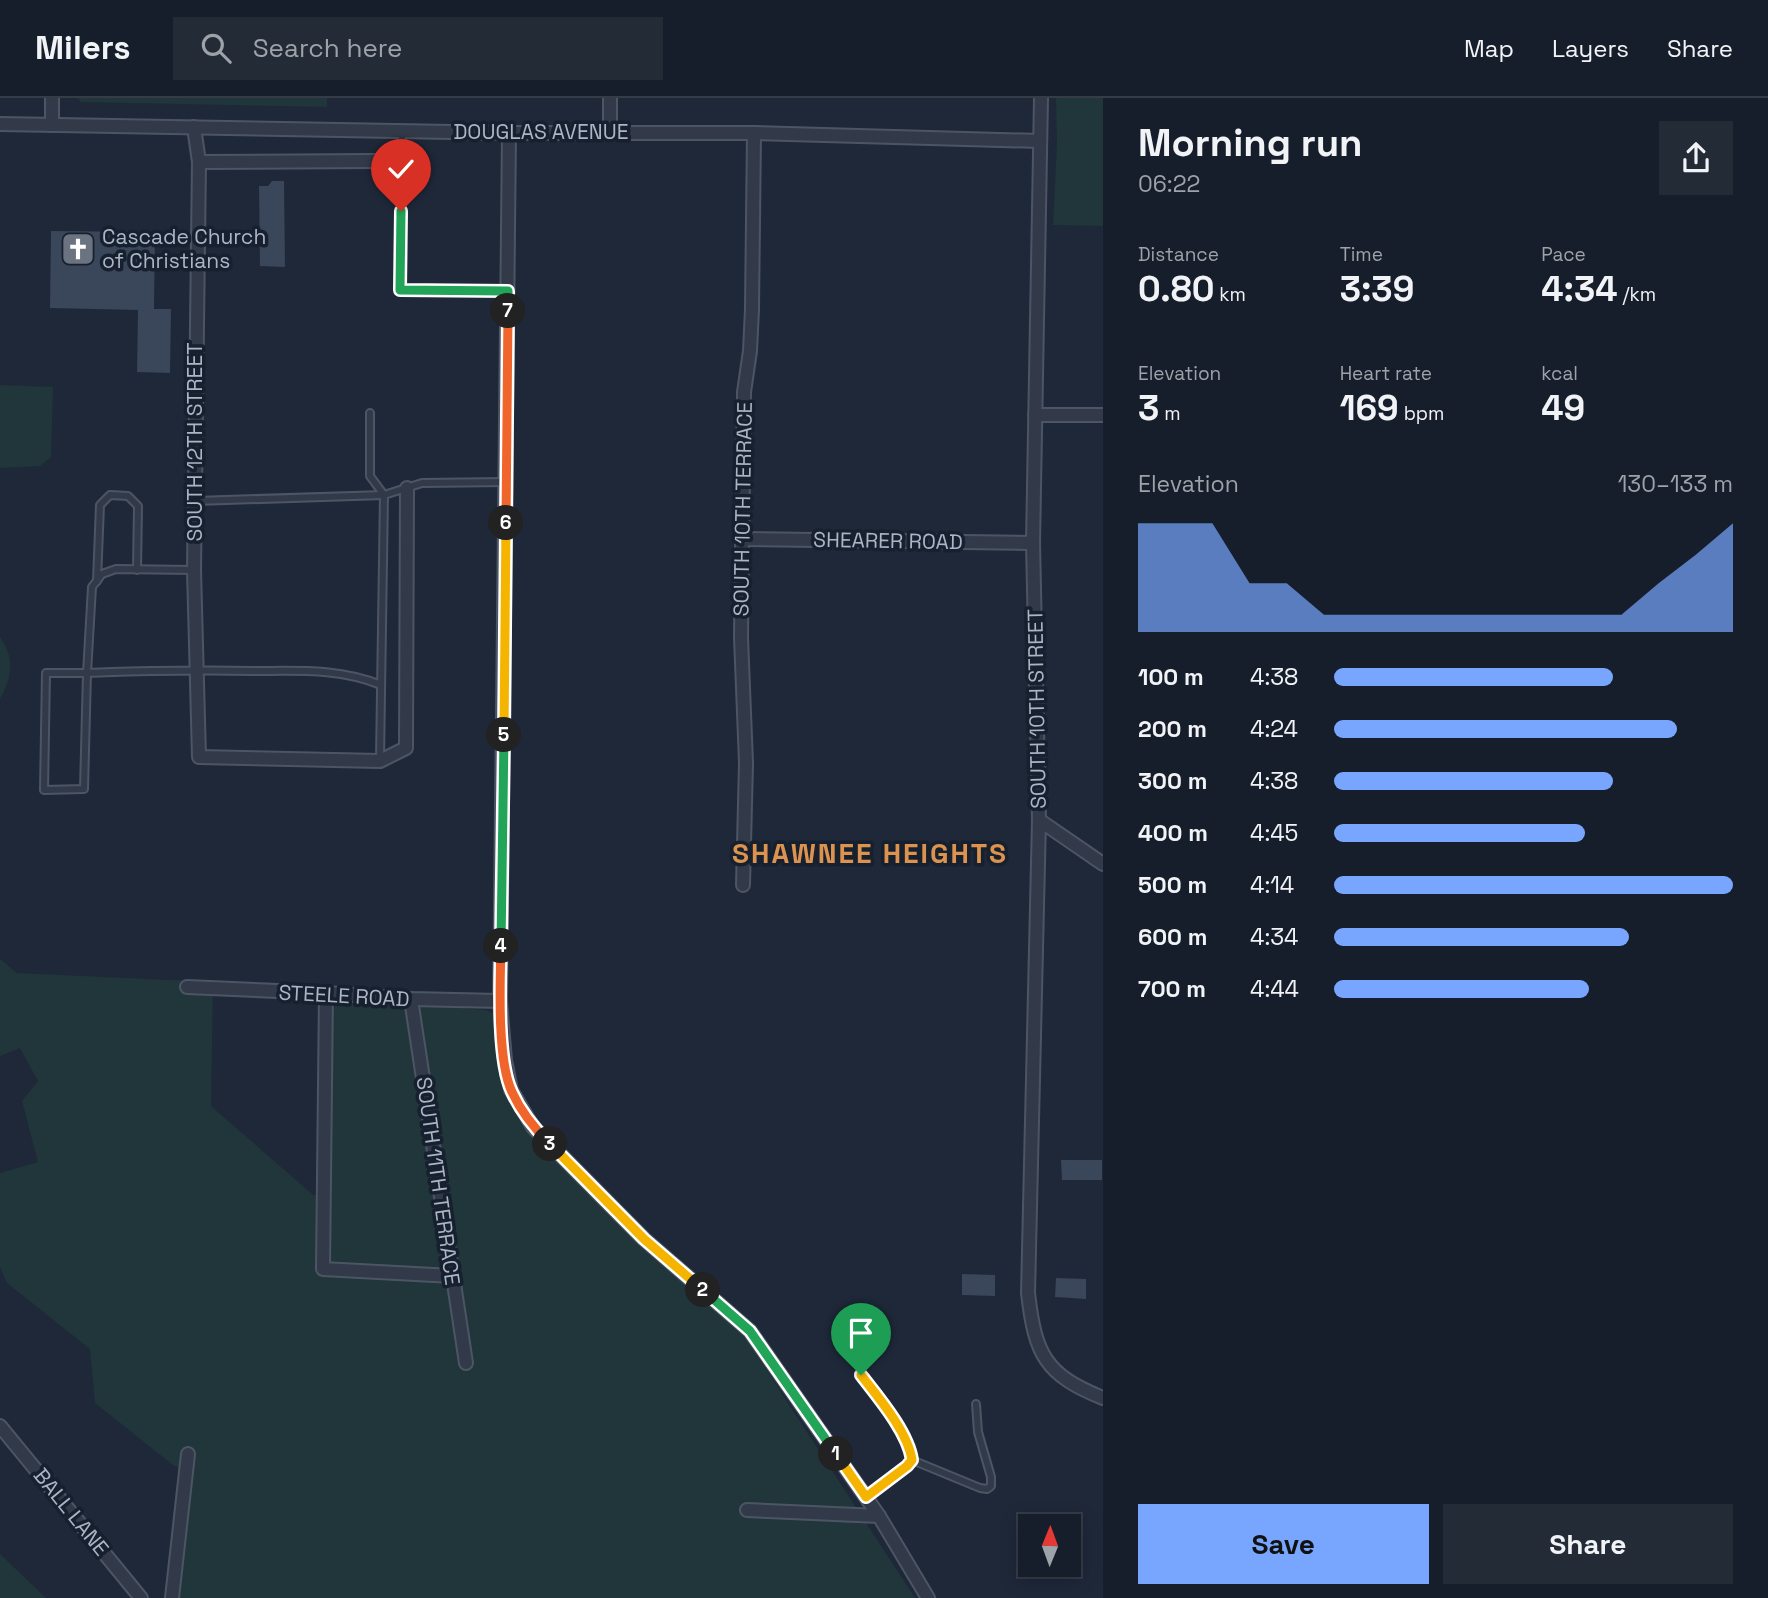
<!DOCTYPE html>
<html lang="en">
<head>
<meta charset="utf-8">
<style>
	body { margin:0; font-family:"Space Grotesk",sans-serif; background:#232b37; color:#f1f3f6; height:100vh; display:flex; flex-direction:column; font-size:26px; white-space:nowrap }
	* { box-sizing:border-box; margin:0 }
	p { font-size:23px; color:#9ea2a9 }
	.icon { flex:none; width:38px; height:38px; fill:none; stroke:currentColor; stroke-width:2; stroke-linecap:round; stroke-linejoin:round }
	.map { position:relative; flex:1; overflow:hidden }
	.drawer { display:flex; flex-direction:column; background:#161e2b; width:665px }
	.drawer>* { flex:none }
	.needle { width:46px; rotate:1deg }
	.controls { position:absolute; left:1018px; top:1416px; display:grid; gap:14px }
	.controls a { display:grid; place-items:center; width:63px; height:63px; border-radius:0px; background:#161e2b; box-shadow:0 4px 18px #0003,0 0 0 2px #353c47; font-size:35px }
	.pin { position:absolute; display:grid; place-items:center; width:60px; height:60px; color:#fff; margin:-72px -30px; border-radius:50% 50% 50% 0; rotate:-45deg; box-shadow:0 0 7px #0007 }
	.pin .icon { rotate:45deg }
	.km { position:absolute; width:35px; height:35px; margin:-18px; border-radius:50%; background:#222; color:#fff; font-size:19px; line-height:35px; text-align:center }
	.round { display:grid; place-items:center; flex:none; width:74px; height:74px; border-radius:0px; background:#232b37 }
	.head { display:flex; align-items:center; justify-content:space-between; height:119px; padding:0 35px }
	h1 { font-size:38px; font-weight:800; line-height:52px }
	.figures { display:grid; grid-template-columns:repeat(3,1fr); gap:10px; height:119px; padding:7px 35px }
	.figures div { display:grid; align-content:center }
	.figures b { font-size:35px; font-weight:800 }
	.figures small { font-size:19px; font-weight:400 }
	.figures p { font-size:19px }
	.chart { height:196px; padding:14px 35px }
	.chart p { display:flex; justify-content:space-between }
	.chart svg { width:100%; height:126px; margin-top:7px; fill:#78a6ff; opacity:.7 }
	.cta { display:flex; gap:14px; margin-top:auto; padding:14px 35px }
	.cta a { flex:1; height:80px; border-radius:0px; background:#78a6ff; color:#111; font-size:28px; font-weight:800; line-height:80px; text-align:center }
	.cta a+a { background:#232b37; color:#f1f3f6 }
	ul { padding:0 35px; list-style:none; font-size:23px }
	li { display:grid; grid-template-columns:112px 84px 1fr; align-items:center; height:52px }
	li i { height:18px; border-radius:9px; background:#78a6ff }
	header { display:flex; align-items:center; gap:42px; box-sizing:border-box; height:98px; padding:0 35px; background:#161e2b; border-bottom:2px solid #353c47 }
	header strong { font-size:33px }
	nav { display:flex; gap:38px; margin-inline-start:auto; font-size:24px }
	.search { width:490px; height:63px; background:#232b37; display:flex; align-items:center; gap:18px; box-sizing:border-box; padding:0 24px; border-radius:0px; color:#9ea2a9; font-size:26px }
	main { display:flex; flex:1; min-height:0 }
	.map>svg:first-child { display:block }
	.green { fill:#20363a }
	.building { fill:#3a4659 }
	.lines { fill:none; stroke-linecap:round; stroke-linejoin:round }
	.lane-casing { stroke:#4c5564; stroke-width:10 }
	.street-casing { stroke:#4c5564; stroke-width:16 }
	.lane { stroke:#323a49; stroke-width:6 }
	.street { stroke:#323a49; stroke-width:12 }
	.split-1-casing { stroke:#fff; stroke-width:14 }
	.split-2-casing { stroke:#fff; stroke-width:14 }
	.split-3-casing { stroke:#fff; stroke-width:14 }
	.split-4-casing { stroke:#fff; stroke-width:14 }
	.split-5-casing { stroke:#fff; stroke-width:14 }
	.split-6-casing { stroke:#fff; stroke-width:14 }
	.split-7-casing { stroke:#fff; stroke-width:14 }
	.split-8-casing { stroke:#fff; stroke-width:14 }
	.split-1 { stroke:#f5b400; stroke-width:9 }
	.split-2 { stroke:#22a559; stroke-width:9 }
	.split-3 { stroke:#f5b400; stroke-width:9 }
	.split-4 { stroke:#f0652b; stroke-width:9 }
	.split-5 { stroke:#22a559; stroke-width:9 }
	.split-6 { stroke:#f5b400; stroke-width:9 }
	.split-7 { stroke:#f0652b; stroke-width:9 }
	.split-8 { stroke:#22a559; stroke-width:9 }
	.labels { text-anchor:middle; stroke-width:7; stroke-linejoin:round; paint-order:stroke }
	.street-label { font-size:21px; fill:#acb5c6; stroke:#17202e }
	.poi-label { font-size:21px; fill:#acb5c6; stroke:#17202e; text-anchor:start }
	.district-label { font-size:28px; font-weight:bold; letter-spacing:2px; fill:#dd9350; stroke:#17202e }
</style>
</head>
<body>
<header>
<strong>Milers</strong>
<div class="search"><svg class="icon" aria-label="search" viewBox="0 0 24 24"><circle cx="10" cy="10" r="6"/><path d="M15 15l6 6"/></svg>Search here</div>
<nav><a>Map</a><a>Layers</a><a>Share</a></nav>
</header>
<main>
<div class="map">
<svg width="1103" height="1500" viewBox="0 0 1103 1500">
	<rect width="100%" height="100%" fill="#1e2839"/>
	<g class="green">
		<path d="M78 0H327V9L81 4Z"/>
		<path d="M1056 0H1103V128L1053 127 1057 46Z"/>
		<path d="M0 287 53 289 51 359 40 368 0 370Z"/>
		<path d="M0 539C15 560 12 579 0 601Z"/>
		<path d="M0 861 17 875 213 884 211 1008 313 1097 328 1099 334 911 336 906 350 901 486 912 493 915 501 984 519 1021 546 1053 745 1239 915 1500H177L190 1376 173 1367 95 1305 90 1251 7 1185 0 1169V1075L38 1064 22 1003 38 983 20 950 0 958Z"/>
		<path d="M0 1456 46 1500H0Z"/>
	</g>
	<g class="building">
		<path d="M272 83H284L285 169 260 168 259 88H268Z"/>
		<path d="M51 133 155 134 154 211H171L170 275 137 274 138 212 50 210Z"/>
		<path d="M1061 1062H1102V1082H1062Z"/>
		<path d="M962 1176 995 1177V1198L962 1197Z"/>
		<path d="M1056 1180 1086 1181V1201L1055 1199Z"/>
	</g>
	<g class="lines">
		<defs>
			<g id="lane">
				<path d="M402 33 400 192 508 193"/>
				<path d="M370 315V378L384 397 380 661"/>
				<path d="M195 403 384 397 422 385 506 384"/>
				<path d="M194 472 116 471 102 476 92 489 87 575C142 573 198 572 254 573 298 573 339 570 381 587"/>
				<path d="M97 483 100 407 110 397 128 398 138 408 137 472"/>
				<path d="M46 575H87L84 691 44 692Z"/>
				<path d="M912 1362 980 1390 987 1391 991 1388V1379L978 1334 976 1306"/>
				<path d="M866 1399 907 1368 912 1362C908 1334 878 1300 861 1277L860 1265 871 1236"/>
			</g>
			<g id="street">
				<path d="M610 0V35"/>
				<path d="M1041 0 1033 445 1039 722 1028 1195C1035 1256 1045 1277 1103 1300"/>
				<path d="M0 26 509 35H754L1039 43"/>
				<path d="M52 27V0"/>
				<path d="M194 29 199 64 194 472 199 659 380 663 406 650 407 390"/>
				<path d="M509 35 500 903 505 962 511 992 533 1029 644 1141 750 1233 879 1418 928 1500"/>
				<path d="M199 64 375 63"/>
				<path d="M1035 317H1103"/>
				<path d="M742 441 1033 445"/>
				<path d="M1039 722 1103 766"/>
				<path d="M743 787 746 665 741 539 744 294 750 253 752 211 754 35"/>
				<path d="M187 889 326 895 411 901 500 903"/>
				<path d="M326 895 323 1171 452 1178"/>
				<path d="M411 901 466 1265"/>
				<path d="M0 1328 141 1500"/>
				<path d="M747 1412 879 1418"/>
				<path d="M172 1500 188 1356"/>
			</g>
		</defs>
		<use href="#lane" class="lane-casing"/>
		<use href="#street" class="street-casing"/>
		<use href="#lane" class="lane"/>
		<use href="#street" class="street"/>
	</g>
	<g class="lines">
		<defs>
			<path id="split-1" d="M836 1356 866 1399 907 1368 912 1362C908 1334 878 1299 861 1277"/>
			<path id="split-2" d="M703 1192 750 1233 836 1356"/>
			<path id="split-3" d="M550 1046 644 1141 703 1192"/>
			<path id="split-4" d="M501 848C500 885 497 963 512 994 521 1014 535 1031 550 1046"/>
			<path id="split-5" d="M501 848 504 637"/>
			<path id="split-6" d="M504 637 506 425"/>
			<path id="split-7" d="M506 425 508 213"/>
			<path id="split-8" d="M401 113 400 192 508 193V213"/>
		</defs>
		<use href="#split-1" class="split-1-casing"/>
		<use href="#split-2" class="split-2-casing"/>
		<use href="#split-3" class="split-3-casing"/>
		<use href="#split-4" class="split-4-casing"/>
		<use href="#split-5" class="split-5-casing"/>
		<use href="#split-6" class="split-6-casing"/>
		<use href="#split-7" class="split-7-casing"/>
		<use href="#split-8" class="split-8-casing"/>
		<use href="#split-1" class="split-1"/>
		<use href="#split-2" class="split-2"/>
		<use href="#split-3" class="split-3"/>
		<use href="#split-4" class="split-4"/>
		<use href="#split-5" class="split-5"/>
		<use href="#split-6" class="split-6"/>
		<use href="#split-7" class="split-7"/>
		<use href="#split-8" class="split-8"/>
	</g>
	<defs>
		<symbol id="church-square" viewBox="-11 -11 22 22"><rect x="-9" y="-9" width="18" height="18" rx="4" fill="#6b7280" stroke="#17202e"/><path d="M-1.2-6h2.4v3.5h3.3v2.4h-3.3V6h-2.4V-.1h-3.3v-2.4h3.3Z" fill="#fff"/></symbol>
	</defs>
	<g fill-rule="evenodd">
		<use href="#church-square" x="59" y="132" width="38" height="38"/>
	</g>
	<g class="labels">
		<g class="street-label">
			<text x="541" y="41">DOUGLAS AVENUE</text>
			<text transform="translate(195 344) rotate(-90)" y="7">SOUTH 12TH STREET</text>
			<text transform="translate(743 411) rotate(-89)" y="7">SOUTH 10TH TERRACE</text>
			<text transform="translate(888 443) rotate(1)" y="7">SHEARER ROAD</text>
			<text transform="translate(1037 611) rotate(-91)" y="7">SOUTH 10TH STREET</text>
			<text transform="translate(344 898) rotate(3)" y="7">STEELE ROAD</text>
			<text transform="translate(438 1083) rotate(82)" y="7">SOUTH 11TH TERRACE</text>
			<text transform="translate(71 1414) rotate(51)" y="7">BALL LANE</text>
		</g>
		<g class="poi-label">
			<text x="102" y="146">Cascade Church<tspan x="102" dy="24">of Christians</tspan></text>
		</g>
		<g class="district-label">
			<text x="870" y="765">SHAWNEE HEIGHTS</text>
		</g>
	</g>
</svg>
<div class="controls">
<a><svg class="needle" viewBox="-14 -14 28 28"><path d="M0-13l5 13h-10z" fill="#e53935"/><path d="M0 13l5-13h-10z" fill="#9ea2a9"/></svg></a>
</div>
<div class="pin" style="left:861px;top:1277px;background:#1e9e55"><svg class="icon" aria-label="arrive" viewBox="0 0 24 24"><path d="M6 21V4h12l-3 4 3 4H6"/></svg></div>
<div class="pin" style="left:401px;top:113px;background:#d93025"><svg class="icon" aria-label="check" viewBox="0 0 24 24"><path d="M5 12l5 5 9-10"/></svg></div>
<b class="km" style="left:836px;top:1356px">1</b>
<b class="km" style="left:703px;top:1192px">2</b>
<b class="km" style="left:550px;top:1046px">3</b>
<b class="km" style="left:501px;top:848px">4</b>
<b class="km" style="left:504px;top:637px">5</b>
<b class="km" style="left:506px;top:425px">6</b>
<b class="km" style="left:508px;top:213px">7</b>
</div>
<section class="drawer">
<div class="head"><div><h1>Morning run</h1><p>06:22</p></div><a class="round"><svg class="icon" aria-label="share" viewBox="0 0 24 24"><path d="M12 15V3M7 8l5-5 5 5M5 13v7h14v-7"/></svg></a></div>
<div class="figures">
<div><p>Distance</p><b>0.80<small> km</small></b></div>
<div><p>Time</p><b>3:39</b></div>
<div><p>Pace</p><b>4:34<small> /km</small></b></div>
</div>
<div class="figures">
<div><p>Elevation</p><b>3<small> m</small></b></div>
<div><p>Heart rate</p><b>169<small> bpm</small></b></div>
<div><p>kcal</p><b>49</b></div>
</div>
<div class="chart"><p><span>Elevation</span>130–133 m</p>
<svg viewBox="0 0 160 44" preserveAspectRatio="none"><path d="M0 44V6L10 6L20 6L30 27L40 27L50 38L60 38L70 38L80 38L90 38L100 38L110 38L120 38L130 38L140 27L150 17L160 6V44z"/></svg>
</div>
<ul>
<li><b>100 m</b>4:38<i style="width:70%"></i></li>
<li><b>200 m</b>4:24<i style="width:86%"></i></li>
<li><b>300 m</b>4:38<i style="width:70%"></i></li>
<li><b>400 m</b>4:45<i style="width:63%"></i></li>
<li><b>500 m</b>4:14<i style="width:100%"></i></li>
<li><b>600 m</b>4:34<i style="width:74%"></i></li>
<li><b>700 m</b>4:44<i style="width:64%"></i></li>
</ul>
<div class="cta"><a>Save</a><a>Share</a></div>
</section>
</main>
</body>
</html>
